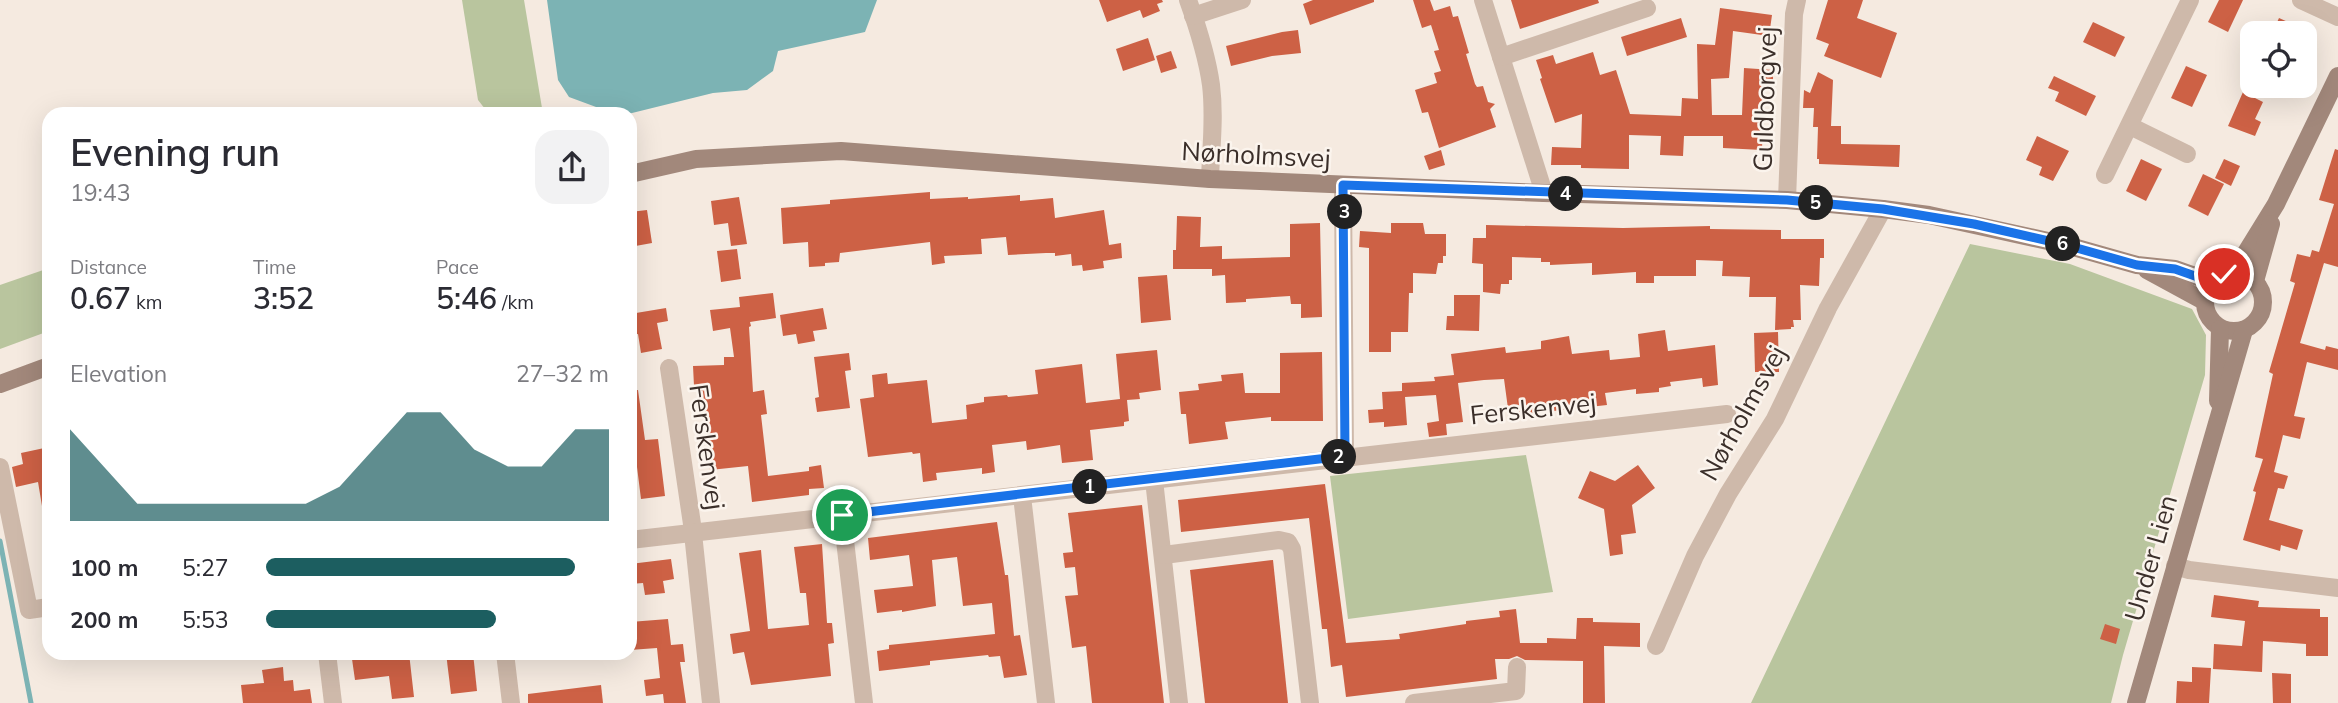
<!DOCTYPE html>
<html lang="en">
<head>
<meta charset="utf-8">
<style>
	body { margin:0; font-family:Mulish,sans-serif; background:#f2f2f3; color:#2b2b33; height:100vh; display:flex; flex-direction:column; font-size:26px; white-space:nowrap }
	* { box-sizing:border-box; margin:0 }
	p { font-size:23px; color:#7c7c81 }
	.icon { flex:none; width:38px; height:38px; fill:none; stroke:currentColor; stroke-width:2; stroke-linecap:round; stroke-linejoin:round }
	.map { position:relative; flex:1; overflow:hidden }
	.side { position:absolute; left:42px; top:107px; width:595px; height:553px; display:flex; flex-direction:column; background:#fff; border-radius:21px; box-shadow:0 7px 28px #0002 }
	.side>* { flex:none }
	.buttons { position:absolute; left:2240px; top:21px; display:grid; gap:14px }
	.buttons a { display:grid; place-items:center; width:77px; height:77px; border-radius:14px; background:#fff; box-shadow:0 7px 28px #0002; font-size:35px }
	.pin { position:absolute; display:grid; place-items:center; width:60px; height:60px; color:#fff; margin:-30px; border:4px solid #fff; border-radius:50%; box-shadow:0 2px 7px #0007 }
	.km { position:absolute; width:35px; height:35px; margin:-18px; border-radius:50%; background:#222; color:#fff; font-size:19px; line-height:35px; text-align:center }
	.round { display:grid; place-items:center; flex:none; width:74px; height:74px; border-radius:21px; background:#f2f2f3 }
	.head { display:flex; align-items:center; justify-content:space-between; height:119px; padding:0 28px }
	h1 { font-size:38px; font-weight:600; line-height:52px }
	.metrics { display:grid; grid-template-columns:repeat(3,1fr); gap:10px; height:119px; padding:7px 28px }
	.metrics div { display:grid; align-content:center }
	.metrics b { font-size:30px; font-weight:600 }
	.metrics small { font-size:19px; font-weight:400 }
	.metrics p { font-size:19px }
	.chart { height:196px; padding:14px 28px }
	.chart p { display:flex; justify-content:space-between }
	.chart svg { width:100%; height:126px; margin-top:7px; fill:#1c5e60; opacity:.7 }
	ul { padding:0 28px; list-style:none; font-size:23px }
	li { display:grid; grid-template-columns:112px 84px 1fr; align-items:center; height:52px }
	li i { height:18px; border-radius:9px; background:#1c5e60 }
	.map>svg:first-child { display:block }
	.green { fill:#b9c59e }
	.water { fill:#7cb3b4 }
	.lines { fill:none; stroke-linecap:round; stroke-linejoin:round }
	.stream { stroke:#7cb3b4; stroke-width:5 }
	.building { fill:#cd6145 }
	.street { stroke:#ceb9aa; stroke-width:18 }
	.secondary { stroke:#a2887b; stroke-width:18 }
	.route-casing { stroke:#fff; stroke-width:14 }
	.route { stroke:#1a73e8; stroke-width:9 }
	.labels { text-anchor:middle; stroke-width:5; stroke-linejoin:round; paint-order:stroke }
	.street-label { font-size:26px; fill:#3b2f2a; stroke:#fbf4ed }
</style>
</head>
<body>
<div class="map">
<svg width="2338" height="703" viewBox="0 0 2338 703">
	<rect width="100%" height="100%" fill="#f5eae0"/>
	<g class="green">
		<path d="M462 0H524L543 114H489L478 100Z"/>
		<path d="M1970 244 2070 264 2192 309 2206 335 2205 375 2123 655 2111 703H1751Z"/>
		<path d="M49 268V331L0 349V285Z"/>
		<path d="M1526 455 1553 592 1348 619 1330 476Z"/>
	</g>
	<path class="water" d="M547 0H877L865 32 778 51 773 71 747 90 713 93 628 114H615L569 97 558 80Z"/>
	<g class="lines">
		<path class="stream" d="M0 541 31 703"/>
	</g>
	<g class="building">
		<path d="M1099 0H1162L1163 2 1157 4 1160 11 1143 18 1140 10 1107 22Z"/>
		<path d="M1313 0H1374V2L1310 25 1303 4Z"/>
		<path d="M1413 0H1430L1434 11 1450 6 1453 17 1458 16 1469 53 1466 54 1475 84 1477 87 1483 86 1488 102 1495 104 1490 109 1496 127 1439 148 1428 112 1422 113 1415 90 1437 83 1434 73 1441 71 1434 51 1439 50 1431 25 1422 28Z"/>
		<path d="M1511 0H1598L1599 3 1520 29Z"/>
		<path d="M1828 0H1863L1857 18 1897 33 1881 78 1824 56 1829 44 1816 39Z"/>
		<path d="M2219 0H2243L2228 32 2208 22Z"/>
		<path d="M1720 8 1772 15 1769 36 1733 31 1729 78 1711 79 1712 115H1742L1744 68 1773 70V84H1764L1762 150 1723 148V136H1684L1683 156 1660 155 1661 136 1629 135V169L1581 168V165H1551L1552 147 1581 148 1582 114 1555 123 1540 79 1542 78 1536 60 1553 55 1556 64 1593 52 1600 75 1616 70 1630 114 1681 116 1682 98 1698 99 1697 44 1715 45Z"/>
		<path d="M1681 18 1687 37 1627 56 1621 37Z"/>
		<path d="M2279 18 2312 33H2272Z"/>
		<path d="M2093 22 2125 37 2115 57 2083 42Z"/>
		<path d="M1298 30 1301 53 1272 56 1231 66 1226 46 1282 32Z"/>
		<path d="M1148 38 1155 60 1123 71 1116 49Z"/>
		<path d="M1171 51 1177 68 1161 73 1156 56Z"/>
		<path d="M2186 66 2207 75 2192 107 2171 98Z"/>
		<path d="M1818 72 1833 80 1831 126H1841V144L1900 145 1899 167 1819 164V159H1817L1818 127H1813L1814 108H1803L1804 90 1810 93Z"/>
		<path d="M2054 76 2096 96 2086 116 2055 101 2059 92 2048 88Z"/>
		<path d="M2243 92 2263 102 2255 119 2261 122 2255 136 2228 126Z"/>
		<path d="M2037 136 2069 151 2053 181 2039 175 2042 167 2026 160Z"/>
		<path d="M2335 149 2338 150V267L2324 263 2300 343 2325 350 2326 346 2338 349V370L2307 362 2294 416 2305 418 2300 439 2283 435 2274 472 2288 476 2284 489 2278 488 2269 520 2303 530 2297 550 2281 545 2280 551 2243 540 2254 501 2256 492 2253 491 2263 459 2255 457 2273 374 2269 372 2295 283 2290 281 2297 254 2310 257 2312 250 2319 252 2334 204 2319 200Z"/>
		<path d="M1441 150 1445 165 1429 170 1424 156Z"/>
		<path d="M2141 159 2162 169 2146 201 2126 191Z"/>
		<path d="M2224 159 2240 166 2231 186 2215 178Z"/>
		<path d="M2203 174 2224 184 2208 216 2188 206Z"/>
		<path d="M930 192V199L968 197V199L1020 195V201L1053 198 1055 218 1104 210 1109 245 1121 243 1122 258 1103 261 1104 268 1083 271 1082 265 1072 266 1071 254 1055 256V253H1046L1008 255 1006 237 981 239 982 254 944 256 945 263 932 265 930 242 840 253 839 262 825 263V266L809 267 808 242 783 244 781 208 830 204V200Z"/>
		<path d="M739 197 747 244 731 246 728 223 714 225 711 201Z"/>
		<path d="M647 210 652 243 630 247V212Z"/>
		<path d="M1177 216 1201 217 1200 247 1222 246V259L1290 257V224L1320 223 1322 317 1301 318V304H1291L1290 296 1246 299V302L1226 303 1225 275 1212 276V269H1173V250H1176Z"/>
		<path d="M1391 223H1423L1425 234H1446V256H1443V263H1438L1436 274 1413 273V293H1409L1408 332H1391V352H1369V248L1359 247 1360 231 1391 233Z"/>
		<path d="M1486 225 1623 228 1710 226V229L1781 230V239H1824V258H1820L1819 286 1800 285 1801 320H1793L1794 327H1791V329L1775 330 1776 297H1749L1750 277 1722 276 1723 261 1696 260V276H1654V283H1636V272L1592 275V263L1550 265V262H1541V258L1512 257V280H1509V284H1501L1500 294 1483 292V264L1472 263 1473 238H1486Z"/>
		<path d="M737 249 741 279 721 282 717 251Z"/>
		<path d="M1167 275 1171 320 1141 323 1138 277Z"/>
		<path d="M773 293 776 318 750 322 751 326 749 327 753 392 764 390 767 414 761 415 768 476 809 471V467L821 465 824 488 809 489V495L752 502 748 466 710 470 702 391H698V386H694L693 366 724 365V357H734L730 328 713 331 710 310 740 307 739 297Z"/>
		<path d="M1454 295H1480L1479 331 1446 330 1447 316H1454Z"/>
		<path d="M666 308 668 321 657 323 662 349 641 353 638 334 630 335V314Z"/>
		<path d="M823 308 827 329 813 331 815 341 798 344 796 334 783 336 780 315Z"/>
		<path d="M1665 330 1668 351 1715 345 1718 385 1703 387 1702 378 1670 382 1671 386 1659 388V392L1636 394V389L1605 393 1607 405 1509 416 1504 379 1484 380 1458 383 1463 422 1446 424 1447 435 1429 437 1427 423 1439 421 1436 395 1405 397 1407 425 1384 427V422L1369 423 1368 410 1383 409 1382 392 1402 391V383L1435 381 1434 377 1454 375 1451 354 1505 347 1506 353 1541 349V341L1569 336 1572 354 1609 350 1610 360 1640 357 1638 334Z"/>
		<path d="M1778 332 1779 372H1755L1754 333Z"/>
		<path d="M1157 350 1161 390 1139 393 1140 399 1127 400 1129 421 1124 422V426L1090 430 1093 460 1062 463 1060 445 1027 450 1026 441 992 445 995 472 982 474V468L936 473 937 480 923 482 920 453 913 454 912 452 868 457 860 399 874 397 872 375 887 373 888 384 927 380 932 423 967 419 966 405 984 402V397L1007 395 1008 397 1038 394 1035 370 1082 364 1086 403 1120 399 1116 354Z"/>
		<path d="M1322 352 1323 421H1271V417L1225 422 1228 439 1189 444 1186 414H1181L1179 392 1199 390 1198 384 1222 381 1221 375 1243 373 1245 393H1280V353Z"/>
		<path d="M849 353 851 370 845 371 850 408 817 412 815 398 819 397 814 357Z"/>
		<path d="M630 390H638L645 440 658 439 665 496 641 499 635 451H630Z"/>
		<path d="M49 447V506H42L38 482 16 487 12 467 23 464 21 453Z"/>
		<path d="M1638 465 1655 488 1632 505 1636 533 1621 535 1623 554 1610 556 1604 509 1578 498 1590 471 1615 481Z"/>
		<path d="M1325 484 1346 643 1400 639 1399 634 1466 624V621L1500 617 1499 611 1516 609 1520 643H1547V638L1576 639 1577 618H1593V622L1640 623V647L1604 646 1605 703H1583V661L1525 660 1517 656 1509 659H1495L1497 679 1346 697 1342 665 1331 667 1327 629H1322L1309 518 1181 532 1178 500Z"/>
		<path d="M1142 505 1164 703H1092L1086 646 1072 648 1067 610 1065 596 1078 595 1075 567 1065 568 1063 553 1073 552 1068 513Z"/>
		<path d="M997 522 1005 575H1008L1014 636 1020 635 1027 675 1004 678 1000 656 989 657 988 655 930 661V665L879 671 877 651 889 649V645L995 634 992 603 963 606 957 557 932 560 936 606 902 612V610L877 613 874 590 913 586 909 555 870 560 868 538Z"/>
		<path d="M822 544 827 623H832L834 643 828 644 831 676 751 685 744 652 733 654 730 634 750 631 739 553 761 550 768 629 809 625 806 593H800L794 547Z"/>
		<path d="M671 559 674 579 663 581 665 593 645 595 643 583 630 584V564Z"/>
		<path d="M1273 560 1288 703H1205L1190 570Z"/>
		<path d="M2214 595 2259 601 2258 607 2320 609V617H2328V656H2306V644L2263 641 2262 672 2213 669 2214 644 2242 646 2245 621 2211 617Z"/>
		<path d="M668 619 671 645 683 644 685 662H680L686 703H664L663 694 646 696 644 680 660 678 657 648 630 650V622Z"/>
		<path d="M2105 624 2120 629 2116 644 2100 639Z"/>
		<path d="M409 653 414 697 392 699 389 676 355 680 352 659Z"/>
		<path d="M446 653H473L477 691 451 694Z"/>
		<path d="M283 667 284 681 293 680 294 691 310 689 312 703H243L241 685 264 683 262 670Z"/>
		<path d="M2192 667 2211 668 2209 703H2176L2177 681 2192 682Z"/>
		<path d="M2272 673 2291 674V703H2273Z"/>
		<path d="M601 685 603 703H528V694Z"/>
	</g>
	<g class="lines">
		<g class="street">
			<path d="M1188 0C1198 28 1207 56 1211 85 1215 117 1211 148 1210 179"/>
			<path d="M1483 0 1544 193"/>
			<path d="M2301 0 2338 17"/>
			<path d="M1193 16 1242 0"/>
			<path d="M1501 57 1647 8"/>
			<path d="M2130 126 2187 154"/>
			<path d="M2105 175 2190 0"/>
			<path d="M1343 185 1345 456"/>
			<path d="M1787 200 1794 14 1797 0"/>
			<path d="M669 368 692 524 711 703"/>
			<path d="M0 467 29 610 49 607"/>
			<path d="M1154 480 1179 703"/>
			<path d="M1022 496 1046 703"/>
			<path d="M842 515 864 703"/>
			<path d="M630 540 1727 414"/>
			<path d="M1164 555 1279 540 1288 542 1292 549 1310 703"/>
			<path d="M2175 566 2189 570 2338 588"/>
			<path d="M1656 646 1695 556 1728 494 1775 419 1828 308 1883 209"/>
			<path d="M327 653 333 703"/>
			<path d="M505 653 511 703"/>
			<path d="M1414 703 1516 691 1517 667"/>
		</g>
		<g class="secondary">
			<path d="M630 174 696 159 841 151 1210 179 1544 193 1787 200 1883 209 1929 215 2066 245 2137 265 2175 269 2212 282"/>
			<path d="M2147 270 2204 301"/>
			<path d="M2234 272 2276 204 2338 76"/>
			<circle cx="2234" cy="302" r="29"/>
			<path d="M2255 281 2271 224"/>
			<path d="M0 384 49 366"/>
			<path d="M2218 401 2220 329"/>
			<path d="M2136 703 2244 330"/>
		</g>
	</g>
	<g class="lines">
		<defs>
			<path id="route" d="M842 515 1345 456 1343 185 1787 200 1883 209 1974 224 2066 245 2137 265 2175 269 2212 282 2224 274"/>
		</defs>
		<use href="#route" class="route-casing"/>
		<use href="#route" class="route"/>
	</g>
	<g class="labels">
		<g class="street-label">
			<text transform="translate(1765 99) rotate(-88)" y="9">Guldborgvej</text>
			<text transform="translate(1256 155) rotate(3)" y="9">Nørholmsvej</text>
			<text transform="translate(1533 409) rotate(-6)" y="9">Ferskenvej</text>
			<text transform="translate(1743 413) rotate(-61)" y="9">Nørholmsvej</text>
			<text transform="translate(707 447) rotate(82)" y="9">Ferskenvej</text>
			<text transform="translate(2151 558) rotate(-74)" y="9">Under Lien</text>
		</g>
	</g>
</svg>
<div class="buttons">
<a><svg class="icon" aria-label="locate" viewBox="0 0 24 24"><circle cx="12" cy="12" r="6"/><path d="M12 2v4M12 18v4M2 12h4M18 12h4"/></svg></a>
</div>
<div class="pin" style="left:842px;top:515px;background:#1e9e55"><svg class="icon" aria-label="arrive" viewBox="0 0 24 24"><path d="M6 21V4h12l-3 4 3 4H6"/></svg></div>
<div class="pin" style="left:2224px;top:274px;background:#d93025"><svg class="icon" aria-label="check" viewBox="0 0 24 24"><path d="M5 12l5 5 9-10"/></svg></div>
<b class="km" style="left:1090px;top:487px">1</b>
<b class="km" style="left:1339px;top:457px">2</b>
<b class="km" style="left:1345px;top:212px">3</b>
<b class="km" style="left:1566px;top:194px">4</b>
<b class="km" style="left:1816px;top:203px">5</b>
<b class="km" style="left:2063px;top:244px">6</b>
<section class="side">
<div class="head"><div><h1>Evening run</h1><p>19:43</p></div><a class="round"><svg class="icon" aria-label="share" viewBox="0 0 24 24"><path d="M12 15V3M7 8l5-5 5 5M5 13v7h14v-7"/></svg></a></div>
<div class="metrics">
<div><p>Distance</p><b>0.67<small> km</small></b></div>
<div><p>Time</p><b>3:52</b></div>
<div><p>Pace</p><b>5:46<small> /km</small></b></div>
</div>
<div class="chart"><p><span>Elevation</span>27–32 m</p>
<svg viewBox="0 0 160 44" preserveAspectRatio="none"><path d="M0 44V12L10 25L20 38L30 38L40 38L50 38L60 38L70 38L80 32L90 19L100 6L110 6L120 19L130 25L140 25L150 12L160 12V44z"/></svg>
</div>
<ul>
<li><b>100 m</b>5:27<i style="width:90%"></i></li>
<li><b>200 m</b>5:53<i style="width:67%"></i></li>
</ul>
</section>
</div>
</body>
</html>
